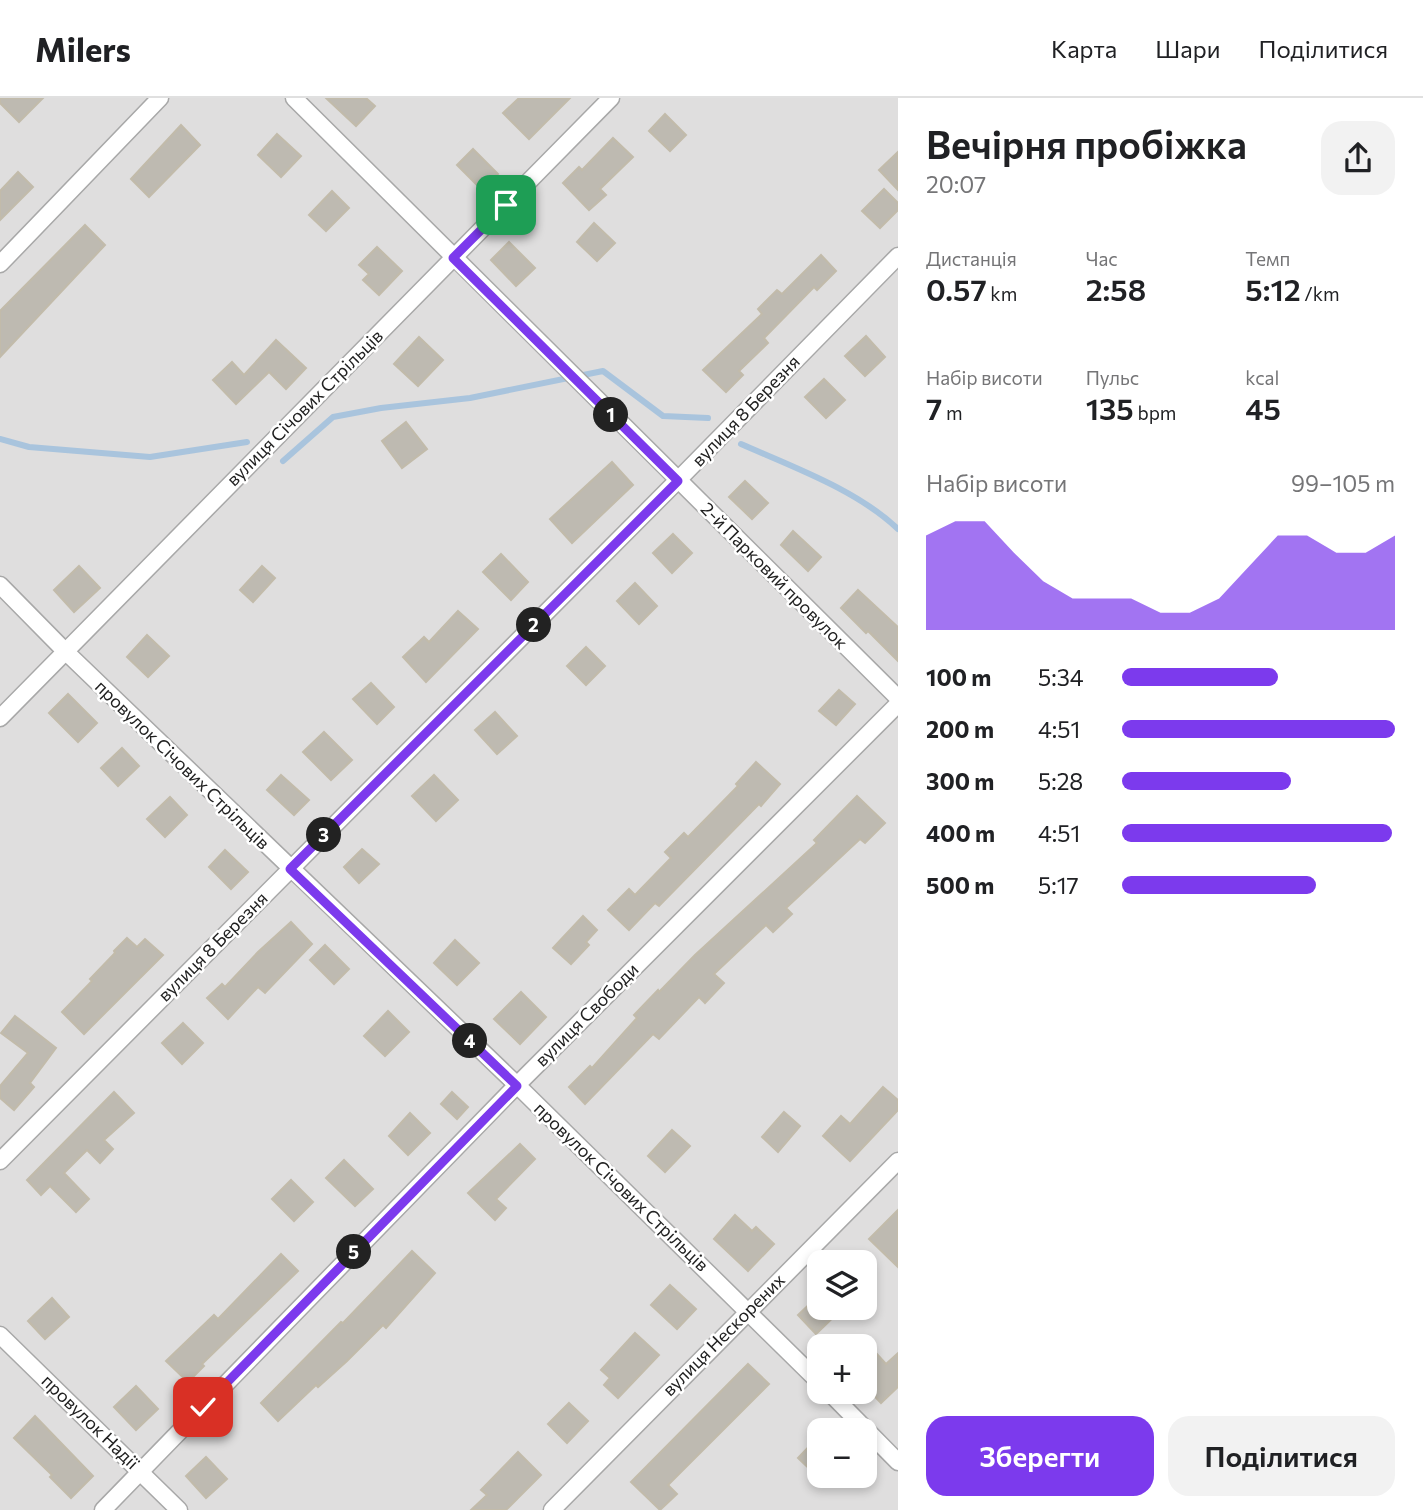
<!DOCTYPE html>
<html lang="uk">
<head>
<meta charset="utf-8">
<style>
	body { margin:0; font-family:Commissioner,sans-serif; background:#f2f2f2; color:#202124; height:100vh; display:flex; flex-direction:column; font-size:26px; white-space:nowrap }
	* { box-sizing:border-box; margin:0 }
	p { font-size:23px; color:#757577 }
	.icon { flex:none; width:38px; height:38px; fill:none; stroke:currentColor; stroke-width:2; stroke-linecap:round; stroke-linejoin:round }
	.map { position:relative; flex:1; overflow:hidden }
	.details { display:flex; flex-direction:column; background:#fff; width:525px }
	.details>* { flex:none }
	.tools { position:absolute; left:807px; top:1152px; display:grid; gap:14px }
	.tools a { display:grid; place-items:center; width:70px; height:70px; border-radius:14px; background:#fff; box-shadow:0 4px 10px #0003; font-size:35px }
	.pin { position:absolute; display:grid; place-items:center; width:60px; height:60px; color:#fff; margin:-30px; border-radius:14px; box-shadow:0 4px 10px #0006 }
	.km { position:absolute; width:35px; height:35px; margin:-18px; border-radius:50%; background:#222; color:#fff; font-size:19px; line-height:35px; text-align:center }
	.round { display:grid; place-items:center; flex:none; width:74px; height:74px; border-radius:21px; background:#f2f2f2 }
	.summary { display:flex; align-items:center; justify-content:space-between; height:119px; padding:0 28px }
	h1 { font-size:38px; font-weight:600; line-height:52px }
	.figures { display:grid; grid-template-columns:repeat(3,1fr); gap:10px; height:119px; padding:7px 28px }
	.figures div { display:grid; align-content:center }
	.figures b { font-size:30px; font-weight:600 }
	.figures small { font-size:19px; font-weight:400 }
	.figures p { font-size:19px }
	.chart { height:196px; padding:14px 28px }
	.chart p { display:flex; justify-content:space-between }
	.chart svg { width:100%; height:126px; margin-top:7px; fill:#7c3aed; opacity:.7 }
	.primary-button { display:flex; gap:14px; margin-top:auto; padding:14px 28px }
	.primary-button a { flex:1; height:80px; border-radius:21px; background:#7c3aed; color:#fff; font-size:28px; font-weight:600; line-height:80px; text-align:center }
	.primary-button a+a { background:#f2f2f2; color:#202124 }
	ul { padding:0 28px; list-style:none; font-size:23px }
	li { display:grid; grid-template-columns:112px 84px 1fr; align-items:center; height:52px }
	li i { height:18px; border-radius:9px; background:#7c3aed }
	header { display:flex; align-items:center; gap:42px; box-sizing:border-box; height:98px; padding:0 35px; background:#fff; border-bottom:2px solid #e0e0e0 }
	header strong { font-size:33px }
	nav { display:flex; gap:38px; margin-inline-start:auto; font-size:24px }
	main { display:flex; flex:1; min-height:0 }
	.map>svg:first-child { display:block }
	.residential { fill:#dfdede; fill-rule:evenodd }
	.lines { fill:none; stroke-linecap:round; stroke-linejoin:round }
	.stream { stroke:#a9c4dd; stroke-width:6 }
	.building { fill:#bebab1; stroke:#c2bbaa; stroke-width:2 }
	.street-casing { stroke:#a8a8a8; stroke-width:19 }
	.street { stroke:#fff; stroke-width:16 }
	.route-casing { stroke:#fff; stroke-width:14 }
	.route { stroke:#7c3aed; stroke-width:9 }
	.labels { text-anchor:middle; stroke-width:5; stroke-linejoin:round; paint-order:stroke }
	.street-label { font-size:18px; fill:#212121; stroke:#fff }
</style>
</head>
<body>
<header>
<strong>Milers</strong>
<nav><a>Карта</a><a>Шари</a><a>Поділитися</a></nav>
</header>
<main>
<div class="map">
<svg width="898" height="1412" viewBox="0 0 898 1412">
	<rect width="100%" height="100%" fill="#f1f0e8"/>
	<path class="residential" d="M0 0H898V1412H0ZM819 1164H864V1209H819ZM819 1248H864V1293H819ZM819 1332H864V1377H819Z"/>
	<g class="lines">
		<g class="stream">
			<path d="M0 341 29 349 150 359 247 344"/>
			<path d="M741 346C793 369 857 392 898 431"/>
			<path d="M283 363 333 319 381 310 470 300 603 273 663 318 708 320"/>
		</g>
	</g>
	<g class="building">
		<path d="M0 0H43L19 24 0 5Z"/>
		<path d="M326 0H366L375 8 356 28Z"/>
		<path d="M519 0H570L529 41 503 15Z"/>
		<path d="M665 16 686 37 670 53 649 33Z"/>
		<path d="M181 27 200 47 149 99 131 81Z"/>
		<path d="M277 36 301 58 281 79 258 57Z"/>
		<path d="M613 40 633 59 600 91 606 97 589 112 563 85 579 69 582 72Z"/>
		<path d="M473 51 498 76 482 92 457 67Z"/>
		<path d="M898 54V92L879 72Z"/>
		<path d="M18 74 33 89 0 122V93Z"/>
		<path d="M884 91 898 105V112L880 130 862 113Z"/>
		<path d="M332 93 349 110 326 133 309 117Z"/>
		<path d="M594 125 615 145 597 163 577 144Z"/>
		<path d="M85 127 105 147 0 259V213Z"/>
		<path d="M509 144 535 170 516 188 491 162Z"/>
		<path d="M377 149 402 173 379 197 363 182 369 176 359 167Z"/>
		<path d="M821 157 836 173 817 192 814 189 764 240 768 245 739 273 743 277 726 294 703 272 762 216 758 211 777 192 782 196Z"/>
		<path d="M866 238 885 259 865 278 845 258Z"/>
		<path d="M419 239 443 262 418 288 394 266Z"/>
		<path d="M276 242 306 270 286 291 269 274 236 306 213 282 232 264 244 277Z"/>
		<path d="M824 281 845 302 826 320 805 299Z"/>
		<path d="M406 324 427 351 402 370 382 343Z"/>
		<path d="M612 364 633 387 572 445 550 421Z"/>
		<path d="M745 383 768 405 752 421 729 399Z"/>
		<path d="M793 433 821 459 808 473 781 447Z"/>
		<path d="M673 436 692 455 672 475 653 455Z"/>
		<path d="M501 456 528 484 511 502 483 474Z"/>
		<path d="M79 468 100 490 74 514 54 492Z"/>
		<path d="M262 468 275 480 253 504 240 492Z"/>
		<path d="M635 485 657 508 639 526 617 503Z"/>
		<path d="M858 492 898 529V563L868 533 866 535 841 510Z"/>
		<path d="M458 513 478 531 426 584 403 559 424 539 429 544Z"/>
		<path d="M147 537 169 558 148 579 127 559Z"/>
		<path d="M586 549 605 568 586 587 567 568Z"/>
		<path d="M371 585 394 609 377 626 353 601Z"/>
		<path d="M839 592 855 606 836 627 819 613Z"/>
		<path d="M68 596 97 625 78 644 49 615Z"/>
		<path d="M495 614 517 638 497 656 475 632Z"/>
		<path d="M324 634 352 662 331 682 303 654Z"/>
		<path d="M122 650 139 668 118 688 101 670Z"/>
		<path d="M756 664 780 686 761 708 759 706 659 808 655 805 629 832 608 812 629 791 635 797 671 760 665 754 684 735 688 739 738 688 736 686Z"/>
		<path d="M281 677 309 702 294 717 267 692Z"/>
		<path d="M434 677 458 702 436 723 412 698Z"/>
		<path d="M857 698 885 725 865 745 860 741 786 810 792 816 773 834 766 827 714 876 724 885 705 905 699 899 659 941 653 936 585 1006 569 989 590 968 592 970 637 920 634 917 658 892 659 894 695 857 817 745 814 742Z"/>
		<path d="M170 699 187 717 165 739 147 721Z"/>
		<path d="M362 751 379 766 359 785 344 769Z"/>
		<path d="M225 752 248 774 231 791 209 769Z"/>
		<path d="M583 818 597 832 586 844 589 847 571 866 553 850Z"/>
		<path d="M291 824 312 846 265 895 258 889 228 921 207 900 222 886 225 889 258 854Z"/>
		<path d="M127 840 137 849 145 841 163 857 84 936 62 914 92 883 90 881 115 855 114 853Z"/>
		<path d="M455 842 479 865 457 887 434 865Z"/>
		<path d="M325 847 349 871 334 886 310 862Z"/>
		<path d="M521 894 546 919 520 946 494 921Z"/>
		<path d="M388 913 409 934 385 958 364 938Z"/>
		<path d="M15 918 56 950 30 985 34 989 14 1012 0 1000V988L28 955 1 935Z"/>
		<path d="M183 925 203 945 182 966 162 945Z"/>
		<path d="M883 989 898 1002V1012L850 1063 823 1038 841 1018 850 1026Z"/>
		<path d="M114 994 134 1015 104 1042 113 1051 100 1065 87 1052 64 1075 89 1101 76 1114 50 1088 41 1097 27 1082Z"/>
		<path d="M452 994 468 1009 457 1021 441 1006Z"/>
		<path d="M784 1014 800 1028 778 1054 762 1039Z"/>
		<path d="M410 1015 430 1035 408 1057 389 1038Z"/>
		<path d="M672 1032 690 1048 665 1074 648 1058Z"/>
		<path d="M520 1046 535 1061 496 1101 506 1110 495 1122 468 1095Z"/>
		<path d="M344 1062 373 1091 355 1108 326 1080Z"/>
		<path d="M291 1082 313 1104 294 1123 272 1101Z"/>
		<path d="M898 1112V1169L869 1141Z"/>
		<path d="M735 1117 752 1133 756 1129 774 1146 748 1173 714 1141Z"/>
		<path d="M412 1153 435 1175 386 1230 383 1227 347 1263 318 1289 316 1287 278 1323 261 1305 341 1224 343 1225Z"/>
		<path d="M281 1156 298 1173 202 1266 204 1268 188 1284 166 1263 214 1217 218 1221Z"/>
		<path d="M670 1187 696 1211 677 1231 651 1207Z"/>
		<path d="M819 1197V1209H844L816 1236 798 1217Z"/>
		<path d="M52 1200 69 1219 45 1241 28 1223Z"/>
		<path d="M635 1235 659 1257 618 1300 604 1287 610 1280 601 1272Z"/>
		<path d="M876 1255 886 1266 898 1255V1289L881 1305 864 1287V1265Z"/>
		<path d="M748 1266 769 1286 668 1387 677 1396 660 1412 631 1384Z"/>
		<path d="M136 1288 158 1311 136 1332 114 1309Z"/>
		<path d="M569 1305 588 1323 567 1345 548 1326Z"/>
		<path d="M35 1318 93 1378 71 1400 50 1379 52 1377 14 1340Z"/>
		<path d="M819 1338V1380L798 1360Z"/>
		<path d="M518 1354 541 1377 506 1412H471L487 1397 481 1392Z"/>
		<path d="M206 1359 227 1381 206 1400 186 1378Z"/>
	</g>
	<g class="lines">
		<defs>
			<g id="street">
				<path d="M294 0 898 600"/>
				<path d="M0 166 160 0"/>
				<path d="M0 487 65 553 517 987 819 1284"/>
				<path d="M0 620 611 0"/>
				<path d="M0 1063 678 382 898 158"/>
				<path d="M0 1237 179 1412"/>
				<path d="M828 1293 898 1364"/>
				<path d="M103 1412 517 987 898 606"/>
				<path d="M552 1412 898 1063"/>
			</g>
		</defs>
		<use href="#street" class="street-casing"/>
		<use href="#street" class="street"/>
	</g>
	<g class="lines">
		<defs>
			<path id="route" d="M203 1309 517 988 290 771 678 383 453 160 506 107"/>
		</defs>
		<use href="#route" class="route-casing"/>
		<use href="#route" class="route"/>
	</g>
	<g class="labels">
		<g class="street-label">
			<text transform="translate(305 310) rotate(-45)" y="6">вулиця Січових Стрільців</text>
			<text transform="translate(746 313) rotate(-46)" y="6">вулиця 8 Березня</text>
			<text transform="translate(774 478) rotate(45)" y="6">2-й Парковий провулок</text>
			<text transform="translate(182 667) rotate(44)" y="6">провулок Січових Стрільців</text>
			<text transform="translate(213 849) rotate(-45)" y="6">вулиця 8 Березня</text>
			<text transform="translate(587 917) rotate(-45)" y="6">вулиця Свободи</text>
			<text transform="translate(621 1089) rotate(44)" y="6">провулок Січових Стрільців</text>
			<text transform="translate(724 1237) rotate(-45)" y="6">вулиця Нескорених</text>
			<text transform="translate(90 1324) rotate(44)" y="6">провулок Надії</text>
		</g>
	</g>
</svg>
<div class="tools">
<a><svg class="icon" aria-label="layers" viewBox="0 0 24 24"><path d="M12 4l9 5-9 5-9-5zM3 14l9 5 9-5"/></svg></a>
<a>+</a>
<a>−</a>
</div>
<div class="pin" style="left:506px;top:107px;background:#1e9e55"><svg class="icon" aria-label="arrive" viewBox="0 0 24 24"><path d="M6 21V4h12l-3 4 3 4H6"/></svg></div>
<div class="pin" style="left:203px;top:1309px;background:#d93025"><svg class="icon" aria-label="check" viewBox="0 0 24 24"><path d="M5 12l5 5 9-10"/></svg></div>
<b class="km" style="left:611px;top:317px">1</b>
<b class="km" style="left:534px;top:527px">2</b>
<b class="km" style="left:324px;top:737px">3</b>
<b class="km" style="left:470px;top:943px">4</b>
<b class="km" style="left:354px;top:1154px">5</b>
</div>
<section class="details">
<div class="summary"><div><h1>Вечірня пробіжка</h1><p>20:07</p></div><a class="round"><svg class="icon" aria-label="share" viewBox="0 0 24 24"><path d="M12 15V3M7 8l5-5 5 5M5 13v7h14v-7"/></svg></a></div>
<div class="figures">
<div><p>Дистанція</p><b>0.57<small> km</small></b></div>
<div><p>Час</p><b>2:58</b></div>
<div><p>Темп</p><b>5:12<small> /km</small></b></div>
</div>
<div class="figures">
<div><p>Набір висоти</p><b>7<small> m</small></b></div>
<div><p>Пульс</p><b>135<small> bpm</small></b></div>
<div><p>kcal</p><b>45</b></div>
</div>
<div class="chart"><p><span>Набір висоти</span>99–105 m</p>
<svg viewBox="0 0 160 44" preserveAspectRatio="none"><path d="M0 44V11L10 6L20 6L30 17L40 27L50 33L60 33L70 33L80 38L90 38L100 33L110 22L120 11L130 11L140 17L150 17L160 11V44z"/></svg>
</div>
<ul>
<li><b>100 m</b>5:34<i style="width:57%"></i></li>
<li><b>200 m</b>4:51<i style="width:100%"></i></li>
<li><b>300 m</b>5:28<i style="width:62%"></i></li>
<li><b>400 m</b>4:51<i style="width:99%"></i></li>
<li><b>500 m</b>5:17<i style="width:71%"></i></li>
</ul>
<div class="primary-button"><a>Зберегти</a><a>Поділитися</a></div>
</section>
</main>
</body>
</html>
